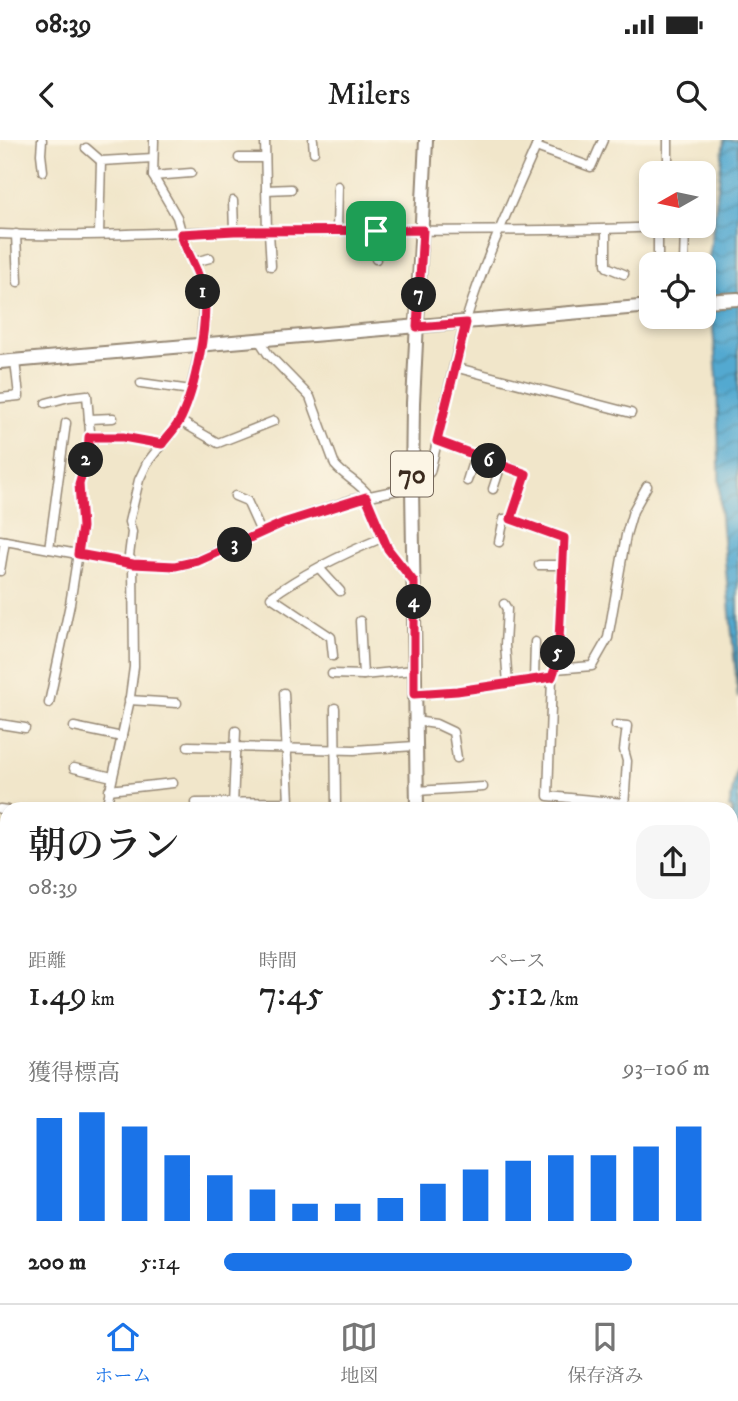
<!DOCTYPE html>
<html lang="ja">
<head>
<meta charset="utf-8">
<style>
	body { margin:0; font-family:"IM FELL DW Pica","Noto Serif JP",serif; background:#f6f6f6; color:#222; height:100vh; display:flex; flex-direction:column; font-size:26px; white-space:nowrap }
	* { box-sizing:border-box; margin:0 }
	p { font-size:23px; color:#767676 }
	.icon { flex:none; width:38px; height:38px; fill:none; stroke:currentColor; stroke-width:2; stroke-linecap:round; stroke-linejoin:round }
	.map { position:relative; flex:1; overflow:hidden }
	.panel { position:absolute; left:0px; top:662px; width:738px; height:502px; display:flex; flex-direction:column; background:#fff; border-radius:21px 21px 0 0; box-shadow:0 4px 10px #0003 }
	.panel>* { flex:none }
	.needle { width:46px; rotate:261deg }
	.tools { position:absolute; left:639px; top:21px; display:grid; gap:14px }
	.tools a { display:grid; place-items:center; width:77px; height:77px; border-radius:14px; background:#fff; box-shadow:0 4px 10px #0003; font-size:35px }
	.pin { position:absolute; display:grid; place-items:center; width:60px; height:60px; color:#fff; margin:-30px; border-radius:14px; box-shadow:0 4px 10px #0006 }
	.km { position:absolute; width:35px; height:35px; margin:-18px; border-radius:50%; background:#222; color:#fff; font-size:19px; line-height:35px; text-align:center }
	.round { display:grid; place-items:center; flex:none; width:74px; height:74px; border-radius:21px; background:#f6f6f6 }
	.headline { display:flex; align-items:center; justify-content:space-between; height:119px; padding:0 28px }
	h1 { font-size:38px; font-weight:600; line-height:52px }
	.metrics { display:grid; grid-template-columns:repeat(3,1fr); gap:10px; height:119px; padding:7px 28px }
	.metrics div { display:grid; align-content:center }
	.metrics b { font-size:35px; font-weight:600 }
	.metrics small { font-size:19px; font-weight:400 }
	.metrics p { font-size:19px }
	.chart { height:196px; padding:14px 28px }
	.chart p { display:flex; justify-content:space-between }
	.chart svg { width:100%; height:126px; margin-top:7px; stroke:#1a73e8; stroke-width:6 }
	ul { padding:0 28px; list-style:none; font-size:23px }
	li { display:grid; grid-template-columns:112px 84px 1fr; align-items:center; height:52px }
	li i { height:18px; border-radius:9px; background:#1a73e8 }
	.status { display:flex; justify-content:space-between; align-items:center; height:49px; padding:0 35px; background:#fff; direction:ltr }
	.status svg { height:19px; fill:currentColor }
	header { display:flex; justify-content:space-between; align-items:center; height:91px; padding:0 28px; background:#fff; font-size:32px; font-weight:600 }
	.dock { display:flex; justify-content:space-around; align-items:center; height:98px; border-top:2px solid #e0e0e0; background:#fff; font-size:19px; color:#767676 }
	.dock a { display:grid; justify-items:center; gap:4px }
	.dock .active { color:#1a73e8 }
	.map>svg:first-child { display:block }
	.water { fill:url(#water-waves); stroke:#476a77; stroke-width:2 }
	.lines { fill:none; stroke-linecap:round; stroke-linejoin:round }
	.stream { stroke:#53a9d0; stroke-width:2.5 }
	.street-casing { stroke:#968874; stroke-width:11 }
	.secondary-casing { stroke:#968874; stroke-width:16 }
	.primary-casing { stroke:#968874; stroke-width:16 }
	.street { stroke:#fff; stroke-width:8 }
	.secondary { stroke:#fff; stroke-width:12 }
	.primary { stroke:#fff; stroke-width:12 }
	.route-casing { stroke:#fff; stroke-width:14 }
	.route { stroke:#e11d48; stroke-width:9 }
	.labels { text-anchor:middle; stroke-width:5; stroke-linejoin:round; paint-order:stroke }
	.shield { fill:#fcf5e5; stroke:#75675a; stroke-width:2 }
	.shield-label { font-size:26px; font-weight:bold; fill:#3b2a1e }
</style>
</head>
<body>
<div class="status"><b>08:39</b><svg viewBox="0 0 49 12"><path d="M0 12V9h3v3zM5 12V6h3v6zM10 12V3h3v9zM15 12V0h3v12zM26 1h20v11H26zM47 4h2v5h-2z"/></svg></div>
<header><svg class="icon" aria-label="back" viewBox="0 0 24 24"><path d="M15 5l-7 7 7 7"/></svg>Milers<svg class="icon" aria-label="search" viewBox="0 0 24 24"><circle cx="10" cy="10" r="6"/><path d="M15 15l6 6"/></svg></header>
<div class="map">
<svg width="738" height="1163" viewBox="0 0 738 1163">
	<defs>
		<pattern id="water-waves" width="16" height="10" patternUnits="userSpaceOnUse" patternTransform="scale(1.75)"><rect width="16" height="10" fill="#53a9d0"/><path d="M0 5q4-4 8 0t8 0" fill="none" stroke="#468aa8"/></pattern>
	</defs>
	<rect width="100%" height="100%" fill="#fcf5e5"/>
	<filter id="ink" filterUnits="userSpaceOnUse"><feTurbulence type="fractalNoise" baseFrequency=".0143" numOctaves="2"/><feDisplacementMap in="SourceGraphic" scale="14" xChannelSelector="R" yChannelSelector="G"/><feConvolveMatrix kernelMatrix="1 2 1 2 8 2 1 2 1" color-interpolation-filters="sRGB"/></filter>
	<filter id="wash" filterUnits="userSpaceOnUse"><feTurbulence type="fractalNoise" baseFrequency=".00686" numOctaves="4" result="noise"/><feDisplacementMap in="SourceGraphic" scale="28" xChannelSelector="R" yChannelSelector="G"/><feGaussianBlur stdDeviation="1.57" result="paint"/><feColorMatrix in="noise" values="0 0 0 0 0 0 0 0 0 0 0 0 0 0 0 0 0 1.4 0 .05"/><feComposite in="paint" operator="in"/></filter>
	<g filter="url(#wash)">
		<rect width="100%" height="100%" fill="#f1e6ca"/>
		<g class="water">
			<path d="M724 0H738V558L720 367 717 238 708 126Z"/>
			<path d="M738 622V962L732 940V668H729Z"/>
		</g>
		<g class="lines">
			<path class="stream" d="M571 1157 577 1163"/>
		</g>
	</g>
	<g filter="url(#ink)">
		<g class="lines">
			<defs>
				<g id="street">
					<path d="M42 0 41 14 43 31"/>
					<path d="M265 0 267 92"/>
					<path d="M313 0 314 12"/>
					<path d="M668 0V22"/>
					<path d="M536 7 591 27 603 0"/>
					<path d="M86 8 101 21"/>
					<path d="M239 18H265"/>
					<path d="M153 36 191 33"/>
					<path d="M266 50 291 49"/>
					<path d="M233 61 234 91"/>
					<path d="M606 89V124L607 127 624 134"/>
					<path d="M337 91 338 46"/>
					<path d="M269 92 271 126"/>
					<path d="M0 94C78 98 156 92 233 91 384 90 535 93 685 86L684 124"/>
					<path d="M16 94 18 142"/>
					<path d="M99 94 101 21 153 18"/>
					<path d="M376 119V91"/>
					<path d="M194 122 210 118"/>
					<path d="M658 123V87"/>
					<path d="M259 200 268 214 310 257 335 325C345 337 360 343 369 356"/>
					<path d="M454 227 631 273"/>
					<path d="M141 243 191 250"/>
					<path d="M0 258 19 256 15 221"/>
					<path d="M46 263 69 257 87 255 90 292 88 314 79 344 82 387 70 464 49 563"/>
					<path d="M89 279 113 278"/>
					<path d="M180 281 218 303 274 281"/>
					<path d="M89 297H123L162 304"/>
					<path d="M437 301 526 334 511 379 564 398 558 520 552 537 548 656 624 663"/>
					<path d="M467 341 475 315"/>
					<path d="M493 349 501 325"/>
					<path d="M235 356 247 361 261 392"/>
					<path d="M366 357 388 409 412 440"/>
					<path d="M0 400 133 424 175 426 198 420 261 392 307 375 351 360 412 347 430 332C442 282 451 230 466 180 485 118 513 59 539 0"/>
					<path d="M499 402 504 379H511"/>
					<path d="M49 409 66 283"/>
					<path d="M539 425H563"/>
					<path d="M319 428 340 451"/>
					<path d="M0 431 5 401"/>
					<path d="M504 464 507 469 505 505 508 544"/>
					<path d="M360 481 363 535"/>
					<path d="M333 516 331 497 271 457C305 432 345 413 384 397"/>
					<path d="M555 529 592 526 608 498 626 395 633 371 647 346"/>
					<path d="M332 534 363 535 414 530"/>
					<path d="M534 540 535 502"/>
					<path d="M414 554 457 551 552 537"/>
					<path d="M129 560 177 563"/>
					<path d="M335 568 336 668"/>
					<path d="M415 581 436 584 453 592 457 618"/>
					<path d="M0 584 25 588"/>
					<path d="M616 585 627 586 624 610 627 621 624 668"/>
					<path d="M74 587 122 597"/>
					<path d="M188 606 354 610 415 606"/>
					<path d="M74 628 112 637"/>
					<path d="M109 650 173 643"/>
					<path d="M416 651 483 647"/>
					<path d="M196 663 289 662 284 553"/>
					<path d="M233 666 236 591"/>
					<path d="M106 668 129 564 134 527 133 424 129 416 132 392 129 382 139 340 147 323 180 281 188 262 201 205 204 157 193 120 185 106 177 77 153 36 154 0"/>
					<path d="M0 669 7 670"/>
					<path d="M0 756 7 757"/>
					<path d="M0 813 7 814"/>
					<path d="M0 924 7 925"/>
					<path d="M0 1010 7 949"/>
					<path d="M0 1020H7"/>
					<path d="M59 1157V1163"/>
					<path d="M127 1157V1163"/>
					<path d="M207 1157V1163"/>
					<path d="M304 1157 305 1163"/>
					<path d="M504 1157V1163"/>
				</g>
				<g id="secondary">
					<path d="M704 161 738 159"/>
					<path d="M0 222 651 166"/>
					<path d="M0 1080H7"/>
				</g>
				<g id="primary">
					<path d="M417 668 412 347 413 263 426 0"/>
					<path d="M424 1163V1157"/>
				</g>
			</defs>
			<use href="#street" class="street-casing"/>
			<use href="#secondary" class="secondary-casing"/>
			<use href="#primary" class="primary-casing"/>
			<use href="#street" class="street"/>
			<use href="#secondary" class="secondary"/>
			<use href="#primary" class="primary"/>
		</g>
	</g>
	<g class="lines" filter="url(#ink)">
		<defs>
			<path id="route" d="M423 90 417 187 466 183 437 301 526 334 511 379 564 398 558 520 552 537 457 551 414 554V442L388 409 366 357 283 383 198 421 175 426 133 424 78 414 82 387 79 344 88 314 89 297H123L162 304C168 296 177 287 181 278 195 249 208 186 204 155 201 133 187 115 181 94L234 91Z"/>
		</defs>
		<use href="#route" class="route-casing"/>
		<use href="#route" class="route"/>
	</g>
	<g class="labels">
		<rect class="shield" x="391" y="311.5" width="42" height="45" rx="5"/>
		<g class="shield-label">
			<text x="412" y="343">70</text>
		</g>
	</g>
</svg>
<div class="tools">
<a><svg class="needle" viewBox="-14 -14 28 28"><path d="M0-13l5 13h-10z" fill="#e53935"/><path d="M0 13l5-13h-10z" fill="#767676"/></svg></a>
<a><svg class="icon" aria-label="locate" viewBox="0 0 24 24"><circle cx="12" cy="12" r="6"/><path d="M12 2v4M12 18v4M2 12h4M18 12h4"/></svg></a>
</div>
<div class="pin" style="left:376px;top:91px;background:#1e9e55"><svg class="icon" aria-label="arrive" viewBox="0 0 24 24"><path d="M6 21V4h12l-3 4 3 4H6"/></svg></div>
<b class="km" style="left:203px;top:152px">1</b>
<b class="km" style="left:86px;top:320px">2</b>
<b class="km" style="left:235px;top:405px">3</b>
<b class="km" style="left:414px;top:462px">4</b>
<b class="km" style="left:558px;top:513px">5</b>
<b class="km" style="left:489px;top:321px">6</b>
<b class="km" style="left:419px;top:155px">7</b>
<section class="panel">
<div class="headline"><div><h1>朝のラン</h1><p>08:39</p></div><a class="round"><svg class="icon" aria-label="share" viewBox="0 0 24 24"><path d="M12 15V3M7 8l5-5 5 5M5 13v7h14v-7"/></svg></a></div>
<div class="metrics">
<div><p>距離</p><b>1.49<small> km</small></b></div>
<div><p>時間</p><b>7:45</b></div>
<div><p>ペース</p><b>5:12<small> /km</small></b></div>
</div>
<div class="chart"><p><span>獲得標高</span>93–106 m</p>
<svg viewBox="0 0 160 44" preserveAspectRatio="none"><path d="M5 44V8M15 44V6M25 44V11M35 44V21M45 44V28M55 44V33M65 44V38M75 44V38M85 44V36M95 44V31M105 44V26M115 44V23M125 44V21M135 44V21M145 44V18M155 44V11"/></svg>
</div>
<ul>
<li><b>200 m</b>5:14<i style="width:84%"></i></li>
</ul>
</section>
</div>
<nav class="dock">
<a class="active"><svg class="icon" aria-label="home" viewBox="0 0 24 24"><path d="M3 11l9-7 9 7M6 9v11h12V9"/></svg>ホーム</a>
<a><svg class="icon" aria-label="map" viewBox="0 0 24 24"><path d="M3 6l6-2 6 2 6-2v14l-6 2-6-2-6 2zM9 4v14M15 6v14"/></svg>地図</a>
<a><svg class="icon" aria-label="saved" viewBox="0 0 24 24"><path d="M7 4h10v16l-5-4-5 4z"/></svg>保存済み</a>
</nav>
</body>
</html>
